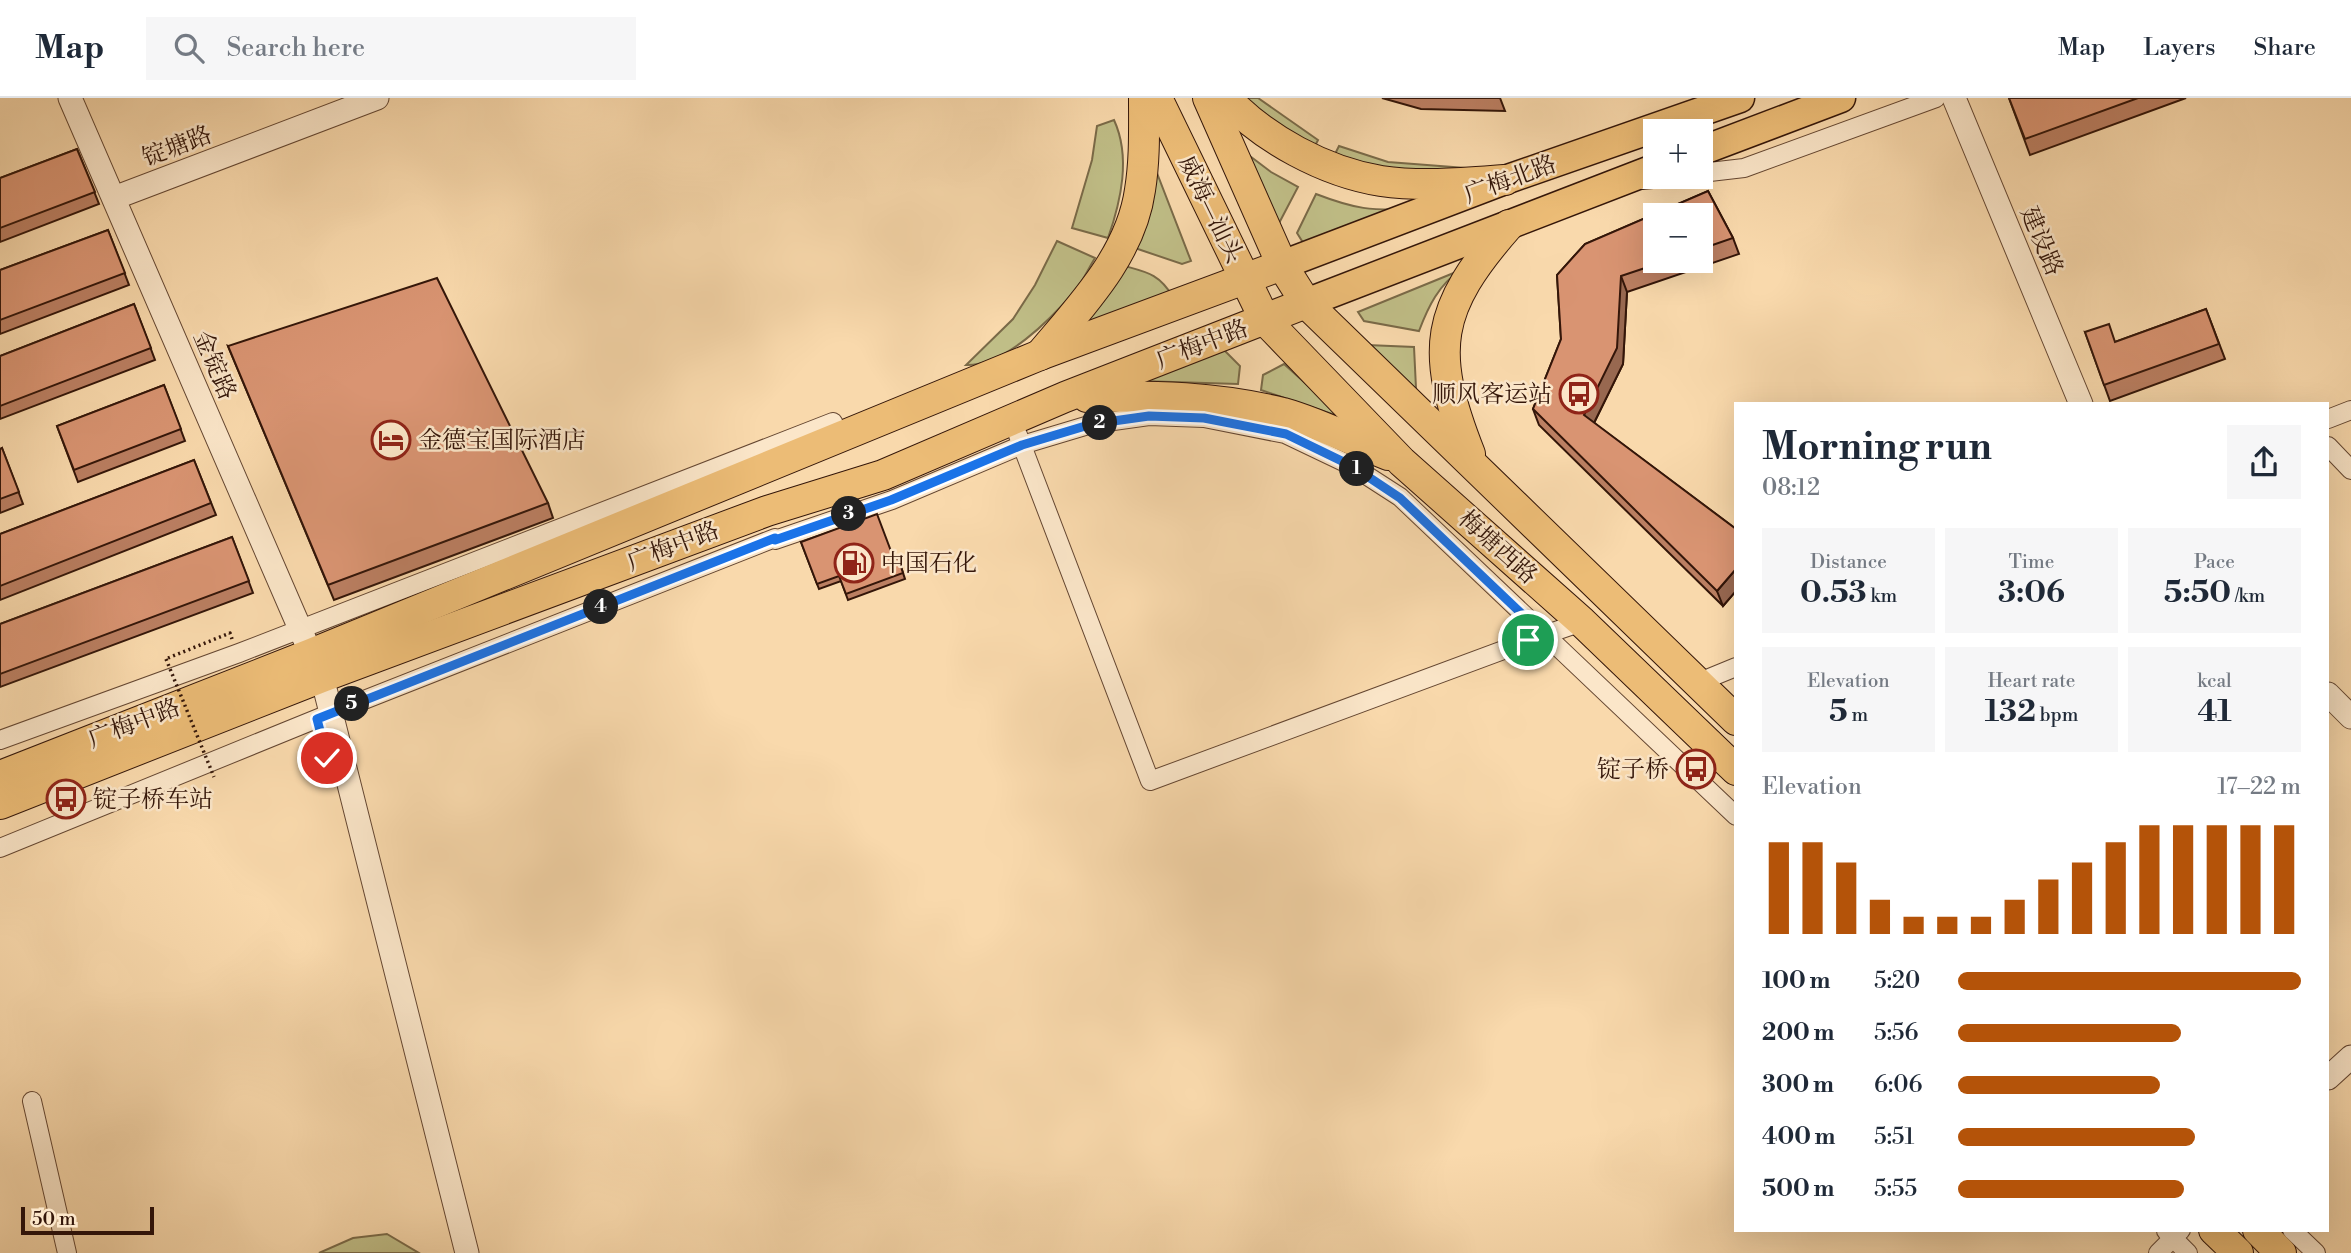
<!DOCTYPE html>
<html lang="en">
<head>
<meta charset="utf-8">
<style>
	body { margin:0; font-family:"Libre Bodoni","Noto Serif SC",serif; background:#f6f6f7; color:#1f2937; height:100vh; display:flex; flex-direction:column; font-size:26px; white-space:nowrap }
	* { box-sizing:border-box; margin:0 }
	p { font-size:23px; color:#747a83 }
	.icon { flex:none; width:38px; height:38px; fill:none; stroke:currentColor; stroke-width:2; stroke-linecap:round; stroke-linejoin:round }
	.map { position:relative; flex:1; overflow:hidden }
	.panel { position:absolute; left:1734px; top:304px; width:595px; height:830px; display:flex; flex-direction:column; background:#fff; border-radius:0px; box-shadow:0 7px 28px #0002 }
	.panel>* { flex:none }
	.fabs { position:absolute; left:1643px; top:21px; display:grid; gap:14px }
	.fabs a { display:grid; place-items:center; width:70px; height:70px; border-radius:0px; background:#fff; box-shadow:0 7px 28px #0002; font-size:35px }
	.scale { position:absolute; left:21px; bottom:18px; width:133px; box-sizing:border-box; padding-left:7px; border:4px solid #341609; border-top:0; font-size:19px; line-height:24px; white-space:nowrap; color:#341609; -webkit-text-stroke:5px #fbe6c9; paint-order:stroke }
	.pin { position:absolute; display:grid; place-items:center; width:60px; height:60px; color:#fff; margin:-30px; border:4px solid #fff; border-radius:50%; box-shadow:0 2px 7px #0007 }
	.km { position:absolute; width:35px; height:35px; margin:-18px; border-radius:50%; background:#222; color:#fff; font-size:19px; line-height:35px; text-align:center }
	.round { display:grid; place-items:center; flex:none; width:74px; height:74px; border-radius:0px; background:#f6f6f7 }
	.headline { display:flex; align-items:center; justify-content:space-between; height:119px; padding:0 28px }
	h1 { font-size:38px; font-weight:800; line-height:52px }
	.stats { display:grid; grid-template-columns:repeat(3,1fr); gap:10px; height:119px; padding:7px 28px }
	.stats div { display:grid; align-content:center; border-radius:0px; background:#f6f6f7; text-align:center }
	.stats b { font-size:30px; font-weight:800 }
	.stats small { font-size:19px; font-weight:400 }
	.stats p { font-size:19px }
	.chart { height:196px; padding:14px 28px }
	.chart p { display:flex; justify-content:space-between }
	.chart svg { width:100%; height:126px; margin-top:7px; stroke:#b45309; stroke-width:6 }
	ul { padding:0 28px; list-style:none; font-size:23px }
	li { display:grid; grid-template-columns:112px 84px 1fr; align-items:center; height:52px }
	li i { height:18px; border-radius:9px; background:#b45309 }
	header { display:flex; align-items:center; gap:42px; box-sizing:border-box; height:98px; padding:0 35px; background:#fff; border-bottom:2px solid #e0e1e3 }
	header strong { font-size:33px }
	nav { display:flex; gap:38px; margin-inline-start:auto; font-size:24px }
	.search { width:490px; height:63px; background:#f6f6f7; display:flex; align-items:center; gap:18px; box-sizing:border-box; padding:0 24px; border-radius:0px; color:#747a83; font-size:26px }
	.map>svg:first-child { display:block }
	.green { fill:#c0be87; stroke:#7a6a48; stroke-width:2 }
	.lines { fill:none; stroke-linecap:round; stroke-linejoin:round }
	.minor-casing { stroke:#654732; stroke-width:20 }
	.tertiary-casing { stroke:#654732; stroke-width:25 }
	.primary-casing { stroke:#341609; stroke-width:31 }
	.trunk-casing { stroke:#341609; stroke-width:32 }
	.path { stroke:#341609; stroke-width:3.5; stroke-dasharray:2 3.5; stroke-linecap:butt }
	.minor { stroke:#fbe6c9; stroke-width:18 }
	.tertiary { stroke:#fbe6c9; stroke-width:23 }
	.primary { stroke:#ecbc76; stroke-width:28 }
	.trunk { stroke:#ecbc76; stroke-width:30 }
	.path-bridge { stroke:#341609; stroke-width:3.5; stroke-dasharray:2 3.5; stroke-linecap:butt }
	.wall { fill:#bb7f62; stroke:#341609; stroke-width:2; fill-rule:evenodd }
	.shaded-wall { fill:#986850; stroke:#341609; stroke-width:2 }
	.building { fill:#d99472; stroke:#341609; stroke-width:2 }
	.route-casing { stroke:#fff; stroke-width:14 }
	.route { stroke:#1a73e8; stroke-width:9 }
	.labels { text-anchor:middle; stroke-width:5; stroke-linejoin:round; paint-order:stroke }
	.street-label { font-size:24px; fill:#341609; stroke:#fbe6c9 }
	.poi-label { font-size:24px; fill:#341609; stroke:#fbe6c9; text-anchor:start }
</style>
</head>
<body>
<header>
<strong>Map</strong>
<div class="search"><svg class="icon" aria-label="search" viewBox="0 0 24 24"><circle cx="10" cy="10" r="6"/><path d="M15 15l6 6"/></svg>Search here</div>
<nav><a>Map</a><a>Layers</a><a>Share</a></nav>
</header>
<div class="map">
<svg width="2351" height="1155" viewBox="0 0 2351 1155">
	<rect width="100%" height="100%" fill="#f9d9ac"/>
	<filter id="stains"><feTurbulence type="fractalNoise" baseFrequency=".00286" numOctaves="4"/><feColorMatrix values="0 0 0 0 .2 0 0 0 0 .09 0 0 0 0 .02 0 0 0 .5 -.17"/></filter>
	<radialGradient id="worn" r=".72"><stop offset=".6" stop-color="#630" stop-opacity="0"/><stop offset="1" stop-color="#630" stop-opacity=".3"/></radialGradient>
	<g class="green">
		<path d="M1225 0H1258L1318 42 1305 67Z"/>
		<path d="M1114 22C1131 59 1121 103 1108 140L1072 130 1092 62 1097 28Z"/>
		<path d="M1234 46 1271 74 1298 89 1277 129Z"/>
		<path d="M1339 48 1388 64 1479 71 1326 74Z"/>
		<path d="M1150 57 1191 163 1182 166 1129 148Z"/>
		<path d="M1316 96C1355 111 1371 113 1413 111L1307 151 1297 135Z"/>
		<path d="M1057 143 1095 160C1088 171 1083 183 1075 193 1051 221 1005 268 966 267L1013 221 1035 187Z"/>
		<path d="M1121 167C1146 174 1159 175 1173 199L1064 242Z"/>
		<path d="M1461 172C1439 186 1428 209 1419 233L1364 223 1358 214Z"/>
		<path d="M1367 247 1414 249 1416 290 1421 314Z"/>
		<path d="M1224 252 1240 268 1238 286 1140 283Z"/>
		<path d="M1284 266 1344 320 1261 292 1263 277Z"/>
		<path d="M387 1136 419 1155H319L353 1140Z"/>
	</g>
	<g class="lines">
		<defs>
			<g id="minor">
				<path d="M1701 75 1744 70 1936 0"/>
				<path d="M1643 82 1672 79"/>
				<path d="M2328 321 2351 312"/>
				<path d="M1018 337 1150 683 1544 537 1582 524"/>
				<path d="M2328 348 2351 372"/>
				<path d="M1697 585 1736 569"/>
				<path d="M0 642 239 555 833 324 840 339"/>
				<path d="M0 750 331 615 775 440V442L892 402 1022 347 1092 326 1149 318 1204 320 1285 336 1352 368 1400 399 1736 718"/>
				<path d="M32 1003 67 1155"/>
				<path d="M2292 1132 2316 1155"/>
				<path d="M2166 1133 2188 1155"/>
				<path d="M2158 1155 2181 1132"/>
			</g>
			<g id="tertiary">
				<path d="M70 0 311 556"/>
				<path d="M1954 0 2081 306"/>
				<path d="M114 100 377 0"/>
				<path d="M322 579 467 1155"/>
				<path d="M2328 596 2351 619"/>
				<path d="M2328 980 2351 959"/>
			</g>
			<g id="primary">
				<path d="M1701 53 1841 0"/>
				<path d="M1282 167 1505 82 1740 0"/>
				<path d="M1306 205 1656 70"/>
			</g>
			<g id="trunk">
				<path d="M1157 0 1265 222 1402 364 1582 524 1736 672"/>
				<path d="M1208 0 1282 167 1306 205 1736 622"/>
				<path d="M1226 0C1264 41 1325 74 1381 83 1422 89 1464 85 1505 82"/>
				<path d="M1040 257C1081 208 1131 157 1140 92 1145 61 1144 31 1144 0"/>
				<path d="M1087 299C1153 297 1218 299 1283 315 1319 325 1354 343 1388 357"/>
				<path d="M1470 356C1429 252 1435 211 1509 127"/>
				<path d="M0 678 311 556 1040 257 1282 167"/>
				<path d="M0 706 322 579 767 413 883 377 1065 299 1306 205"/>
				<path d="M2214 1132 2238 1155"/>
				<path d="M2258 1132 2281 1155"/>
			</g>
		</defs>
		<use href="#minor" class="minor-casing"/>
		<use href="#tertiary" class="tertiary-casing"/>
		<use href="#primary" class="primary-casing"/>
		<use href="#trunk" class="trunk-casing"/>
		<path class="path" d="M168 560 230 535 232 541"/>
		<use href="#minor" class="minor"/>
		<use href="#tertiary" class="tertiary"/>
		<use href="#primary" class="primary"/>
		<use href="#trunk" class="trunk"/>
		<path class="path-bridge" d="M166 561 214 679"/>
	</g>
	<g class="wall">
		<path d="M1382 0H1500L1505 13 1421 11Z"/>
		<path d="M2009 0H2186L2030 57Z"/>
		<path d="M77 51 99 106 0 144V80Z"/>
		<path d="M1708 93 1733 140 1739 156 1627 194 1623 266 1594 325 1736 431V493L1723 508 1539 327 1533 311 1561 241 1557 177 1585 146ZM1656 117H1701V163H1656Z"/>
		<path d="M108 132 129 187 0 236V172Z"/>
		<path d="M134 206 155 262 0 321V258Z"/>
		<path d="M2206 211 2225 261 2110 303 2085 234 2115 244Z"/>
		<path d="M228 248 548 405 553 420 334 502Z"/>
		<path d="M164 287 185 343 78 384 57 328Z"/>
		<path d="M2 350 23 406 0 415V351Z"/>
		<path d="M194 362 216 417 0 502V436Z"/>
		<path d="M232 439 253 495 0 589V526Z"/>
		<path d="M801 444 894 461 898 460 905 481 848 502 841 483 819 491Z"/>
	</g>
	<g class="shaded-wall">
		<path d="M1621 178 1627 194 1623 266 1590 333 1584 317Z"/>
		<path d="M1736 471V493L1723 508 1717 493Z"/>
	</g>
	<g class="building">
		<path d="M2009 0H2138L2025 41Z"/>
		<path d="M77 51 95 94 0 130V80Z"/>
		<path d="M1708 93 1733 140 1701 151V117H1656V163H1666L1621 178 1617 250 1584 317 1736 431V471L1717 493 1533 311 1561 241 1557 177 1585 146Z"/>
		<path d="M108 132 125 175 0 222V172Z"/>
		<path d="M437 180 548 405 328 487 228 248Z"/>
		<path d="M134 206 151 250 0 308V258Z"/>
		<path d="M2206 211 2219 246 2104 287 2085 234 2109 226 2115 244Z"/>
		<path d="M164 287 181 331 74 372 57 328Z"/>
		<path d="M2 350 19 394 0 401V351Z"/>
		<path d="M194 362 211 405 0 488V436Z"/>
		<path d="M877 416 894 461 898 460 903 475 846 496 839 478 817 486 801 444Z"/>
		<path d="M232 439 249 483 0 576V526Z"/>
	</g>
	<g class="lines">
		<defs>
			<path id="route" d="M327 660 317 621 775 440V442L891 402 1022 347 1092 326 1149 318 1204 320 1286 336 1352 368 1400 400 1544 537 1528 542"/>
		</defs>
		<use href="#route" class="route-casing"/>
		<use href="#route" class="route"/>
	</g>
	<defs>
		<symbol id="bus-ring" viewBox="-11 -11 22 22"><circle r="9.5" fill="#fbe6c9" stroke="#8f2418" stroke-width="1.5"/><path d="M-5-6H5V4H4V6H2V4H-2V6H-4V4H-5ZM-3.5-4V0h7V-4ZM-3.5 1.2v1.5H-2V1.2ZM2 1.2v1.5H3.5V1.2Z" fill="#8f2418"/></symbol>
		<symbol id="hotel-ring" viewBox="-11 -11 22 22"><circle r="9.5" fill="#fbe6c9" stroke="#8f2418" stroke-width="1.5"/><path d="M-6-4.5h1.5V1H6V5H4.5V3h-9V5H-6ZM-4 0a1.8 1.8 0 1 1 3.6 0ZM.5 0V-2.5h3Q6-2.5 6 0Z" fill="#8f2418"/></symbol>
		<symbol id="fuel-ring" viewBox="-11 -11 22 22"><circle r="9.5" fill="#fbe6c9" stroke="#8f2418" stroke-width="1.5"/><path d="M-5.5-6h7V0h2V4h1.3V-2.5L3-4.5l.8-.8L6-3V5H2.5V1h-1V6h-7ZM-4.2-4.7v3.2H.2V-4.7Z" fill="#8f2418"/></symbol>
	</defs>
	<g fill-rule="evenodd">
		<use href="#bus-ring" x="1557" y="274" width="44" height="44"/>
		<use href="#hotel-ring" x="369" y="320" width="44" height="44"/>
		<use href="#fuel-ring" x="832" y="443" width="44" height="44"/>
		<use href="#bus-ring" x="1674" y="649" width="44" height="44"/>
		<use href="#bus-ring" x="44" y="679" width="44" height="44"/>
	</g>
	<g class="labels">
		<g class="street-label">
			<text transform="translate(177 48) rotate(-21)" y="8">锭塘路</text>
			<text transform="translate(1510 81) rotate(-20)" y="8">广梅北路</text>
			<text transform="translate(1211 111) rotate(64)" y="8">威海—汕头</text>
			<text transform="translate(2042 143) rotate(67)" y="8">建设路</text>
			<text transform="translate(1202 246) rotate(-21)" y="8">广梅中路</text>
			<text transform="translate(215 267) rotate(67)" y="8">金锭路</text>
			<text transform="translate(673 448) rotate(-21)" y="8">广梅中路</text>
			<text transform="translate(1498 449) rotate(42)" y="8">梅塘西路</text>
			<text transform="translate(134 625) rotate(-21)" y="8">广梅中路</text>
		</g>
		<g class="poi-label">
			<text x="1552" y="304" text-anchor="end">顺风客运站</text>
			<text x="418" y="350">金德宝国际酒店</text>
			<text x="881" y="473">中国石化</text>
			<text x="1669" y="679" text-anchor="end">锭子桥</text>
			<text x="93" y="709">锭子桥车站</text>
		</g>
	</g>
	<rect width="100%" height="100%" filter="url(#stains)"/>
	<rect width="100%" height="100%" fill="url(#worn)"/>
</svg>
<div class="fabs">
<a>+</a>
<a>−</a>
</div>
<div class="scale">50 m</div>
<div class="pin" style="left:1528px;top:542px;background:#1e9e55"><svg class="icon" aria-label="arrive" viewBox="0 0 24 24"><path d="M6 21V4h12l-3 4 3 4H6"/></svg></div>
<div class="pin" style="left:327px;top:660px;background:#d93025"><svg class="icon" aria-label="check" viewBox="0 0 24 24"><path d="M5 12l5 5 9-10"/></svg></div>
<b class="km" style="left:1357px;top:371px">1</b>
<b class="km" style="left:1100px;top:325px">2</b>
<b class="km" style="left:849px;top:416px">3</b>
<b class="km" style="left:601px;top:509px">4</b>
<b class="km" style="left:352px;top:606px">5</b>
<section class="panel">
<div class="headline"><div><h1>Morning run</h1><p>08:12</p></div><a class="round"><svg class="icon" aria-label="share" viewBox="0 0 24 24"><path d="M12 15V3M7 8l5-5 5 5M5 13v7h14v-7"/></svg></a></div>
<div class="stats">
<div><p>Distance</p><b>0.53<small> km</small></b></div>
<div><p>Time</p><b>3:06</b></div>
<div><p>Pace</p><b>5:50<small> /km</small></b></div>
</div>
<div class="stats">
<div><p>Elevation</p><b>5<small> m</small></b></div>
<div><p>Heart rate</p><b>132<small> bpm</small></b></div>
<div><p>kcal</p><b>41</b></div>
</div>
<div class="chart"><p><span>Elevation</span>17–22 m</p>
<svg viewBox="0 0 160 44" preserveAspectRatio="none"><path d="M5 44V12M15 44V12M25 44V19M35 44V32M45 44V38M55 44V38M65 44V38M75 44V32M85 44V25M95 44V19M105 44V12M115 44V6M125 44V6M135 44V6M145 44V6M155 44V6"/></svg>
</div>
<ul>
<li><b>100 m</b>5:20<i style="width:100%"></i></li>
<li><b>200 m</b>5:56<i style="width:65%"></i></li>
<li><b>300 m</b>6:06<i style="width:59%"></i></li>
<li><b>400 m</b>5:51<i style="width:69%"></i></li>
<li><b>500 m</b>5:55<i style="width:66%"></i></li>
</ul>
</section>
</div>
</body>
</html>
